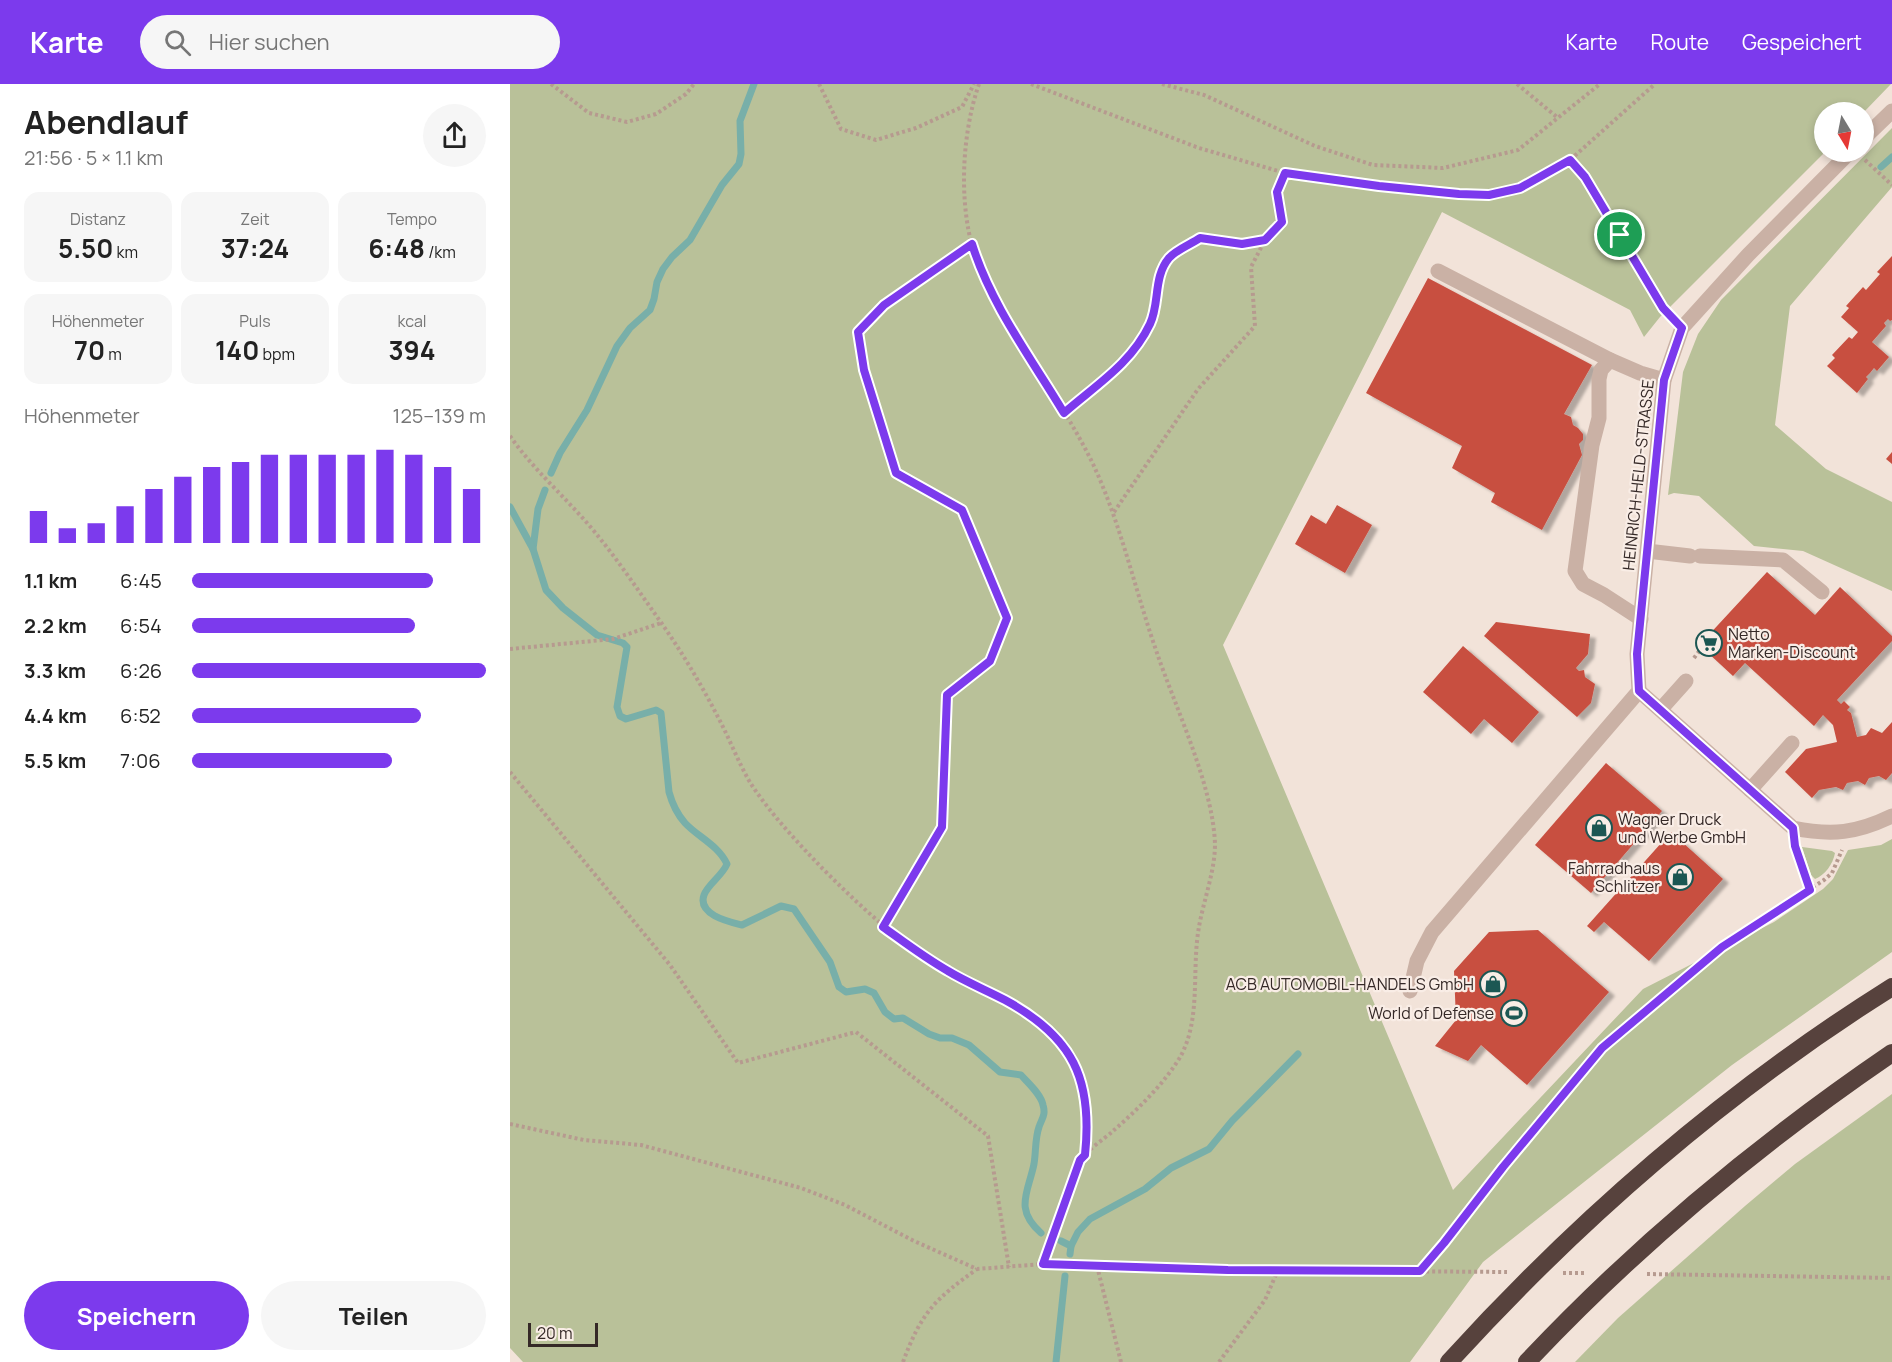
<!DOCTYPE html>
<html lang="de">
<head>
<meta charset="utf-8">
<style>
	body { margin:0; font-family:Manrope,sans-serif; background:#f6f6f6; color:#222; height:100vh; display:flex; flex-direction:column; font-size:22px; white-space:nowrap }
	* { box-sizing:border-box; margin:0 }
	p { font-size:20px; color:#767676 }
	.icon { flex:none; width:33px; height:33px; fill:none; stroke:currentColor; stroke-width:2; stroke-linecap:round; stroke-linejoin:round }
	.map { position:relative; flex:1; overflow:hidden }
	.sheet { display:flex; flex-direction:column; background:#fff; width:510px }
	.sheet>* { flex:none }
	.needle { width:39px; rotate:170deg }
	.buttons { position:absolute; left:1304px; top:18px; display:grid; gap:12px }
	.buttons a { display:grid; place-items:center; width:60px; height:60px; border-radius:50%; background:#fff; box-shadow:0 3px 9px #0003; font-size:30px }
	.scale { position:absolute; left:18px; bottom:15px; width:70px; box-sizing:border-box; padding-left:6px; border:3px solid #352927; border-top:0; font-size:16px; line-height:21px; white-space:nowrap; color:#352927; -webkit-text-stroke:4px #f9ede6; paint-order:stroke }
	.pin { position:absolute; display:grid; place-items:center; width:51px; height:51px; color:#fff; margin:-26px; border:3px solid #fff; border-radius:50%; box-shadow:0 2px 6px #0007 }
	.round { display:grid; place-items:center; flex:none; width:63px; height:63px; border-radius:32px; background:#f6f6f6 }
	.summary { display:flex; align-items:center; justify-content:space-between; height:102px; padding:0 24px }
	h1 { font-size:33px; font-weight:700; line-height:45px }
	.stats { display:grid; grid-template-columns:repeat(3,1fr); gap:9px; height:102px; padding:6px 24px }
	.stats div { display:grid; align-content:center; border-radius:15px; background:#f6f6f6; text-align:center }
	.stats b { font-size:26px; font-weight:700 }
	.stats small { font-size:16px; font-weight:400 }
	.stats p { font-size:16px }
	.chart { height:168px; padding:12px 24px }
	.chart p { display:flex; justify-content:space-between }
	.chart svg { width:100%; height:108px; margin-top:6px; stroke:#7c3aed; stroke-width:6 }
	.primary-button { display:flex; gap:12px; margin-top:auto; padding:12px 24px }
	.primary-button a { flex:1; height:69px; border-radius:36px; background:#7c3aed; color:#fff; font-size:24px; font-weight:700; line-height:69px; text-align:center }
	.primary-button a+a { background:#f6f6f6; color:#222 }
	ul { padding:0 24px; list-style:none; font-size:20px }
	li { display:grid; grid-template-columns:96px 72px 1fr; align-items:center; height:45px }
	li i { height:15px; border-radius:8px; background:#7c3aed }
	header { display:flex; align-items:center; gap:36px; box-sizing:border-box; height:84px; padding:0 30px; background:#7c3aed; color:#fff }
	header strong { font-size:28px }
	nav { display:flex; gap:33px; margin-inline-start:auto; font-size:21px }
	.search { width:420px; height:54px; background:#f6f6f6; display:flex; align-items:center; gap:15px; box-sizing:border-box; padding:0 21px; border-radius:33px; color:#767676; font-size:22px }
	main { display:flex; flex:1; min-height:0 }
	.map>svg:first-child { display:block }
	.green { fill:#b9c199 }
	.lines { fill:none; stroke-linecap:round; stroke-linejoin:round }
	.stream { stroke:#78afa9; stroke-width:7 }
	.building { fill:#c84f41; filter:url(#shadow) }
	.path { stroke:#b69a8f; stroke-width:4; stroke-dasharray:3 3; stroke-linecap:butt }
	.minor { stroke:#cab1a5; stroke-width:15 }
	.highway { stroke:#57423d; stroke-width:18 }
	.route-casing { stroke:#fff; stroke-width:12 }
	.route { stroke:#7c3aed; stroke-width:8 }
	.labels { text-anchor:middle; stroke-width:4.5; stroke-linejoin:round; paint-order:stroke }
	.street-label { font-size:16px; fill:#352927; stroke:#f9ede6 }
	.poi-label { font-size:16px; fill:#352927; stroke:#f9ede6; text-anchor:end }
</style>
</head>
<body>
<header>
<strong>Karte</strong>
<div class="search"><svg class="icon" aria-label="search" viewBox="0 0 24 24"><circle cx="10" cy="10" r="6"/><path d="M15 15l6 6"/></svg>Hier suchen</div>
<nav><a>Karte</a><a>Route</a><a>Gespeichert</a></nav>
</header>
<main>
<section class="sheet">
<div class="summary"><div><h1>Abendlauf</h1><p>21:56 · 5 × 1.1 km</p></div><a class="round"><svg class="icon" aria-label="share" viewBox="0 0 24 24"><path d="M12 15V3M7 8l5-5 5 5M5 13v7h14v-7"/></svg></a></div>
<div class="stats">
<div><p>Distanz</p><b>5.50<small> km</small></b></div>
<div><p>Zeit</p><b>37:24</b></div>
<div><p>Tempo</p><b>6:48<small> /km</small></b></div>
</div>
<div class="stats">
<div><p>Höhenmeter</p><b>70<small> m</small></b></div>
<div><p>Puls</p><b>140<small> bpm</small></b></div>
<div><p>kcal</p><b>394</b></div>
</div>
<div class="chart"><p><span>Höhenmeter</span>125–139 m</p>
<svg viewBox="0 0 160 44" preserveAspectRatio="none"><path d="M5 44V31M15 44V38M25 44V36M35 44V29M45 44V22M55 44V17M65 44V13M75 44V11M85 44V8M95 44V8M105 44V8M115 44V8M125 44V6M135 44V8M145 44V13M155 44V22"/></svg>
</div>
<ul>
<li><b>1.1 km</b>6:45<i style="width:82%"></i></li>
<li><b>2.2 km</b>6:54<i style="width:76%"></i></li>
<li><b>3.3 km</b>6:26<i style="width:100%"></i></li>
<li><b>4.4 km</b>6:52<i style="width:78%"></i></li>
<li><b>5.5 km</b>7:06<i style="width:68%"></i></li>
</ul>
<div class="primary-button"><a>Speichern</a><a>Teilen</a></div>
</section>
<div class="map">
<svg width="1382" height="1278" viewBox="0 0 1382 1278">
	<defs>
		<filter id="shadow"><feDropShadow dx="6" dy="4" stdDeviation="1.5" flood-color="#0004"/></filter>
	</defs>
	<rect width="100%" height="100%" fill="#f2e3d9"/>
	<g class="green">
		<path d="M0 0H1381L1353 29 1314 28 1315 68 1150 233 1134 253 1120 226 932 128 713 561 943 1106 1133 905 1264 838 1313 805 1323 795 1338 766 1371 761 1382 755V868L1222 981 973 1178 900 1278H13L0 1264Z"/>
		<path d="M1382 44V103L1280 222 1265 341 1316 385 1382 418V507L1293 467 1244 462 1189 412 1164 409 1158 411 1173 288 1188 250 1211 216Z"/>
		<path d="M1292 763 1322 767 1325 769C1323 780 1315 791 1305 795L1301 791Z"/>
		<path d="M1382 1010V1278H1065L1108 1234 1235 1122 1285 1080Z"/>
	</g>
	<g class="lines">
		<g class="stream">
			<path d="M1371 83 1382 73"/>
			<path d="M41 389 50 369 77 326 107 262 120 244 140 226 144 215 147 198 153 185 162 173 180 156 212 101 229 80 231 70 230 37 244 0"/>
			<path d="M35 406 28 425 23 465 36 506 53 524 87 551 113 559 117 563 107 623 110 632 116 635 146 626 151 629 159 708C162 719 167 730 175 739 188 753 208 761 217 780 212 792 198 800 194 811 187 831 220 838 232 841L271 822 284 825 320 878 329 903 336 908 355 905 364 909 375 928 384 935 393 934 419 950 430 954H442L459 961 490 988 511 991C518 999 531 1010 533 1021 536 1031 532 1034 529 1043 525 1054 526 1068 524 1080 518 1109 504 1125 531 1149"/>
			<path d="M0 423 23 465"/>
			<path d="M551 1157 561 1162 560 1170"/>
			<path d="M561 1162 568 1148 580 1135 635 1105 661 1084 699 1065 722 1037 788 970"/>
			<path d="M546 1278 555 1192"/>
		</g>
	</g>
	<g class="building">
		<path d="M1382 172V236L1380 237 1378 235 1374 239 1376 242 1362 258 1379 273 1367 287 1364 284 1360 289 1356 293 1358 295 1347 309 1317 282 1325 274 1322 271 1339 253 1342 255 1348 248 1331 233 1339 224 1336 222 1353 203 1356 206 1370 190 1367 188Z"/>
		<path d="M918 194 1082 281 1054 330 1061 333 1063 341 1068 344 1073 350V356L1069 360 1072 371 1032 446 981 418 985 409 942 384 952 362 856 309Z"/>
		<path d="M1382 368V380L1376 375Z"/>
		<path d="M827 421 862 441 835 489 785 460 801 431 816 440Z"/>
		<path d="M1257 488 1305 531 1330 503 1382 552V557L1327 616 1331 620 1334 617 1340 623 1337 626 1341 629 1347 653 1356 651 1361 644 1372 649 1382 638V689L1376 696 1369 692 1359 694 1355 701 1348 697 1337 699 1333 706 1326 703 1309 706 1302 714 1275 688 1296 665 1327 658 1323 641 1313 631 1304 642 1235 579 1223 592 1197 568 1202 562 1195 555Z"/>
		<path d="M986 538 1080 550 1078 570 1066 584 1069 587 1074 586 1075 593 1085 600 1081 619 1067 633 974 552Z"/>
		<path d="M953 562 1029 628 1002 659 974 635 961 650 913 608Z"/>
		<path d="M1096 679 1152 727 1081 809 1025 761Z"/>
		<path d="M1161 748 1213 795 1139 877 1094 838 1084 848 1077 842Z"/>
		<path d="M1028 846 1099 908 1017 1001 971 961 958 977 925 962 946 936 944 887 979 848Z"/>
	</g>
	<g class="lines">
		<g class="path">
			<path d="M41 0 79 29 117 38 146 30 176 10 184 0"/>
			<path d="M309 0 331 45 366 56 406 44 452 23 464 0"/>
			<path d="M469 0C450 55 447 136 472 190 503 256 551 314 583 380 611 440 625 506 647 569 666 625 703 702 705 760 705 789 692 820 688 849 682 891 691 938 669 975 652 1002 627 1026 603 1047 594 1055 576 1067 569 1077 565 1083 563 1093 561 1101 551 1127 542 1153 533 1180"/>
			<path d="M521 0 689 64 775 89 869 102 949 110 979 111 1009 104 1060 76 1145 0"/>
			<path d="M652 0 694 11 805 62 863 81 933 84 1008 66 1090 0"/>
			<path d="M1007 0 1048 34"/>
			<path d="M1060 76 1075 93 1140 204 1159 231"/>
			<path d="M1355 76 1382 101"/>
			<path d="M554 329C586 301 621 280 640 240 644 231 646 218 647 208 651 175 664 170 690 154L732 160 755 156 772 138 767 108 775 89"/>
			<path d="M0 352C25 388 60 417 88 452 110 479 130 509 150 537 172 568 192 602 209 635 220 656 229 680 241 700 261 730 287 758 312 784 352 824 388 858 437 887 473 908 519 921 547 953 575 986 579 1029 575 1070"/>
			<path d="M604 428 688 305 745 242 741 183 755 156"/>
			<path d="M0 565 103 555 151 539"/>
			<path d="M1184 574 1193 562 1199 559"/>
			<path d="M0 688 160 881 228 979 346 948 478 1052 499 1183"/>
			<path d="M1286 764 1300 806"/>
			<path d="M373 843 432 743 437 611 480 577 497 534 452 426 386 389 354 287 348 248 374 221 462 160"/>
			<path d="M0 1040 74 1056 131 1061 291 1104 335 1121 404 1157 467 1185 533 1180 718 1186 997 1188"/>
			<path d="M587 1182 611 1278"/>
			<path d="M911 1186 934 1159 993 1083 1092 964 1212 863 1314 796 1322 789 1332 766"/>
			<path d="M1053 1189H1075"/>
			<path d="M1137 1190 1382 1194"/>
			<path d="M393 1278C411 1229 425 1215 467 1185"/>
			<path d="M709 1278 755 1216 768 1186"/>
		</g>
		<g class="minor">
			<path d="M1353 55 1382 27"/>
			<path d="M928 187 1100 276"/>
			<path d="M1137 467 1180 472"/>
			<path d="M1190 472 1273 476 1312 508"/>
			<path d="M1131 535 1094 511 1073 500 1065 487 1082 361 1089 334V295L1091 286 1100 276 1130 289 1154 296"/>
			<path d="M1129 607 1283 744C1322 752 1347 749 1382 732"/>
			<path d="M1151 625 1176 597"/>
			<path d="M1240 706 1282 659"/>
			<path d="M900 907 907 877 922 848 1129 607 1127 570 1154 296 1172 244 1238 171 1340 68"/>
		</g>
		<g class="highway">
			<path d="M939 1278C1069 1135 1218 1006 1382 903"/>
			<path d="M1017 1278C1126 1162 1250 1059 1382 969"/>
		</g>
	</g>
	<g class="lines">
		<defs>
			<path id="route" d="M1060 76 1075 93 1153 224 1172 244 1154 296 1127 570 1129 607 1283 744 1285 762 1300 806 1212 863 1092 964 993 1083 934 1159 910 1187 718 1186 533 1180 570 1076 575 1071C583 995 563 953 495 916 476 906 456 898 438 887 415 874 394 858 373 843L432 743 437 611 480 577 497 534 452 426 386 389 354 286 348 248 374 221 462 160C481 221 521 274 554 329 586 301 621 280 640 240 650 219 643 193 659 174 666 166 681 160 690 154L732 160 755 156 772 138 767 108 775 89 869 102 949 110 979 111 1010 104Z"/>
		</defs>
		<use href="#route" class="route-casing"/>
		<use href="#route" class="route"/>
	</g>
	<defs>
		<symbol id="supermarket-ring" viewBox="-11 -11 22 22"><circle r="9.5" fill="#f9ede6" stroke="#1c5753" stroke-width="1.5"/><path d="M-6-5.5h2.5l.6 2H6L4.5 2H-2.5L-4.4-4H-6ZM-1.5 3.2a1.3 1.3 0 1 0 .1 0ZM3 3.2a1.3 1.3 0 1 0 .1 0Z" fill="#1c5753"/></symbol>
		<symbol id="shop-ring" viewBox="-11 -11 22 22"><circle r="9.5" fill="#f9ede6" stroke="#1c5753" stroke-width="1.5"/><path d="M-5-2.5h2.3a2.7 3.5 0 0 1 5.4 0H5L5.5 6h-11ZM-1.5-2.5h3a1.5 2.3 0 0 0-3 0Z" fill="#1c5753"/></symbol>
		<symbol id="stadium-ring" viewBox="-11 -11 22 22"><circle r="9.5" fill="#f9ede6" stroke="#1c5753" stroke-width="1.5"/><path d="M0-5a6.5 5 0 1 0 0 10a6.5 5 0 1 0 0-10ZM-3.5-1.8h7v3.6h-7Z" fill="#1c5753"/></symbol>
	</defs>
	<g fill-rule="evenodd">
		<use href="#supermarket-ring" x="1184" y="544" width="30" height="30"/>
		<use href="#shop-ring" x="1074" y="729" width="30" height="30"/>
		<use href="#shop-ring" x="1155" y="778" width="30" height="30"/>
		<use href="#shop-ring" x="968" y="885" width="30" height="30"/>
		<use href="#stadium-ring" x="989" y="914" width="30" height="30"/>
	</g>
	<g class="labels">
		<g class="street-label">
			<text transform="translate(1128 391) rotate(-84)" y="6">HEINRICH-HELD-STRASSE</text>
		</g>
		<g class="poi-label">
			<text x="1218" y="556" text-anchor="start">Netto<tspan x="1218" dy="18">Marken-Discount</tspan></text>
			<text x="1108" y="741" text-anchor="start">Wagner Druck<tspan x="1108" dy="18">und Werbe GmbH</tspan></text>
			<text x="1150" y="790">Fahrradhaus<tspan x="1150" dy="18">Schlitzer</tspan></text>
			<text x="964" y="906">ACB AUTOMOBIL-HANDELS GmbH</text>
			<text x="984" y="935">World of Defense</text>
		</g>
	</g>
</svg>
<div class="buttons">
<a><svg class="needle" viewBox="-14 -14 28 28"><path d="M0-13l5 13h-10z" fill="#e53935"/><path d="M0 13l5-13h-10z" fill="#767676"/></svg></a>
</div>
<div class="scale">20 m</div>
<div class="pin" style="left:1110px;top:151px;background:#1e9e55"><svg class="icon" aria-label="arrive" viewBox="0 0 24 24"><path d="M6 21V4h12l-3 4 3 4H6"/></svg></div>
</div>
</main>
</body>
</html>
